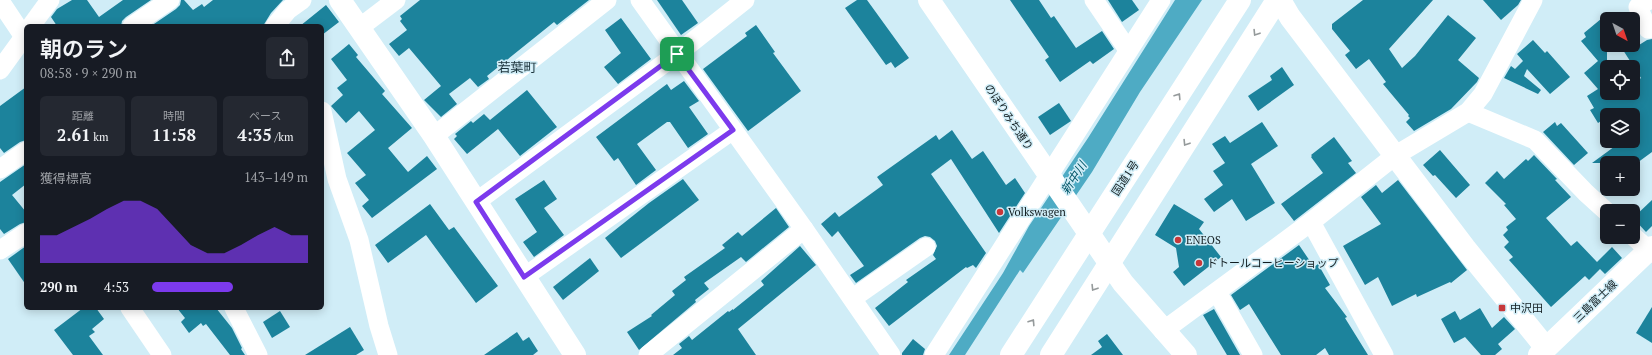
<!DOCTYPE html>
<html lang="ja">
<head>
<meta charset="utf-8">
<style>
	body { margin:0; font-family:"PT Serif","Noto Sans JP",serif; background:#242831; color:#f1f3f6; height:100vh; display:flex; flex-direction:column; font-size:15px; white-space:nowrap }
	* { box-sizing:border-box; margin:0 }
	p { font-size:13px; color:#9ea1a6 }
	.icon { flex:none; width:22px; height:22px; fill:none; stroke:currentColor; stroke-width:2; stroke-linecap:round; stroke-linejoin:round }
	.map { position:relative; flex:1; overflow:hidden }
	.side { position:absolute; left:24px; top:24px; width:300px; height:286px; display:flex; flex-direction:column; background:#171b24; border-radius:6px; box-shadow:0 2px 10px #0003 }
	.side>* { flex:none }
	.needle { width:26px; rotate:140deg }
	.fabs { position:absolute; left:1600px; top:12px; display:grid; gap:8px }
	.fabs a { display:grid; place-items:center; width:40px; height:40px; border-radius:6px; background:#171b24; box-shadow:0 2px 10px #0003; font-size:20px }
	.pin { position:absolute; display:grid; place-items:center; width:34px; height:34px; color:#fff; margin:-17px; border-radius:8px; box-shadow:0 2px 6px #0006 }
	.round { display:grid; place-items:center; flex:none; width:42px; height:42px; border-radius:6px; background:#242831 }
	.headline { display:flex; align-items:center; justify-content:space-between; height:68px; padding:0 16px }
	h1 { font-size:22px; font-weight:600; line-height:30px }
	.figures { display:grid; grid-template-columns:repeat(3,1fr); gap:6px; height:68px; padding:4px 16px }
	.figures div { display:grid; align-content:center; border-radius:6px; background:#242831; text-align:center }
	.figures b { font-size:17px; font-weight:600 }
	.figures small { font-size:11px; font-weight:400 }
	.figures p { font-size:11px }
	.chart { height:112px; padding:8px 16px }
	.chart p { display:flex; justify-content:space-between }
	.chart svg { width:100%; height:72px; margin-top:4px; fill:#7c3aed; opacity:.7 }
	ul { padding:0 16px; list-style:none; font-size:13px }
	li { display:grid; grid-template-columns:64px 48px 1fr; align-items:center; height:30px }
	li i { height:10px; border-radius:5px; background:#7c3aed }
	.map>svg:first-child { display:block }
	.water { fill:#4eabc4 }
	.building { fill:#1c839c }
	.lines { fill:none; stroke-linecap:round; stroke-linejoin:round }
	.street { stroke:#fff; stroke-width:19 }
	.secondary { stroke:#fff; stroke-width:22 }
	.primary { stroke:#fff; stroke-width:22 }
	.highway { stroke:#fff; stroke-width:22 }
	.oneway { stroke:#959a9b }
	.route-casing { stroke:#fff; stroke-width:8 }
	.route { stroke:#7c3aed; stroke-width:5 }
	.poi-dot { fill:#c7383a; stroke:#d0edf7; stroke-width:1.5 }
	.labels { text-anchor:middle; stroke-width:3; stroke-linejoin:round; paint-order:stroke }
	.street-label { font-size:11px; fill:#131e21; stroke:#d0edf7 }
	.poi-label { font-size:11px; fill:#131e21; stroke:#d0edf7; text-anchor:start }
	.water-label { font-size:12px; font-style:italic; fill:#005567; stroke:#d0edf7 }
	.quarter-label { font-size:13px; fill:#193139; stroke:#d0edf7 }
</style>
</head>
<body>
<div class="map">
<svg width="1652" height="355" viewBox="0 0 1652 355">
	<rect width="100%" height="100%" fill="#d0edf7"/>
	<path class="water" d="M1175 0H1202L1140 92 1092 172 1023 273 1020 270 965 355H949L1003 273 1029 226 1088 138Z"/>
	<g class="building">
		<path d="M72 0H87L99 17 123 0H151L126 17 122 21 121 26H57L51 17 57 9Z"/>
		<path d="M181 0H184L193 10 202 4 204 7 213 0H283L271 13 263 26H151L176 9 180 5Z"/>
		<path d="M420 0H589L557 25 554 22 487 76 489 79 478 87 470 78 449 94 457 104 441 117 424 100 441 86 409 48 399 56 389 44 407 30 400 21 402 19 400 16Z"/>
		<path d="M657 0H682L698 23 681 35Z"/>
		<path d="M857 0H867L909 58 895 68 891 62 886 65 845 8Z"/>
		<path d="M1010 0H1039L1051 18 1054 16 1076 48 1102 31 1114 49 1093 64 1090 61 1060 82 1045 60 1049 57Z"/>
		<path d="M1108 0H1132L1139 10 1122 22Z"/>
		<path d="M1363 0H1433L1389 49 1402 68 1415 56 1448 15 1476 38 1458 60 1479 78 1477 82 1451 109 1414 131 1406 122 1410 118 1408 116 1409 115 1383 84 1386 82 1369 59 1356 69 1345 55 1350 51 1332 29V24Z"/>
		<path d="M1483 0H1521L1518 5 1501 20Z"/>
		<path d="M326 5 339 22 322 35V26H300Z"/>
		<path d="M1607 14V93H1633V84L1641 78 1623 50 1630 45H1639L1647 40 1652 39V152L1637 163H1592L1622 141H1633V115H1607V117L1598 123 1590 110 1594 108 1587 96 1598 89 1584 73 1598 61 1581 41 1586 37 1584 33Z"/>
		<path d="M621 18 651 59 618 84 604 67 621 53 605 30Z"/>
		<path d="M756 25 775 52 773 53 801 91 748 131 703 69 747 36 745 33Z"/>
		<path d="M1533 40 1545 53 1547 51 1570 77 1550 94 1527 69 1524 76 1541 90 1538 94 1504 78 1511 66 1515 69 1523 61 1517 54Z"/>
		<path d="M349 44 358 55 356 57 385 91 382 94 412 128 388 148 408 172 427 156 437 169 372 218 362 206 369 200 355 183 366 175 347 153 375 130 359 111 346 123 331 106 343 95 337 88 347 80 331 59Z"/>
		<path d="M1282 67 1294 85 1258 111 1248 96 1272 80 1270 76Z"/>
		<path d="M684 81 699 101 689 107 708 134 688 148 670 122H667L637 144 656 170 636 185 618 158 614 161 596 137 667 84 671 90Z"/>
		<path d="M26 87V140L20 142 4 153 0 148V106Z"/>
		<path d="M527 90 557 127 520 156 498 129 467 154 454 139 457 136 455 134 471 121 473 123 484 114 490 120Z"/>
		<path d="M1059 103 1071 121 1050 135 1038 117Z"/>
		<path d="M1262 122 1278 146 1251 164 1275 203 1246 221 1232 199 1214 212 1204 199 1223 185 1213 171 1225 163 1212 144 1225 136 1230 143Z"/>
		<path d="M1555 122 1557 126 1561 123 1588 153 1574 165 1543 132Z"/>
		<path d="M952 130 972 159 983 151 1006 185 1015 178 1025 193 999 233 951 159 931 174 986 253 976 268 973 265 967 268 966 267 889 326 875 308 908 282 906 280 936 259 933 255 937 246 935 241 930 237 925 236 920 238 856 283 850 275 864 266 838 231 832 237 821 224 835 212 839 217 883 185 877 177 936 135 939 140Z"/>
		<path d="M1334 137 1352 161 1348 163 1356 173 1294 221 1281 204 1323 173 1311 157 1312 156 1311 155Z"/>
		<path d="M1440 150 1470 185 1456 198 1435 175 1433 176 1423 165Z"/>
		<path d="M1534 155 1557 179 1555 180 1571 197 1546 218 1571 246 1577 241 1597 262 1612 247 1622 258 1605 274 1600 269 1589 280 1585 276 1551 307 1509 260 1513 257 1504 247 1509 242 1503 235 1508 230 1506 227 1516 219 1504 205 1506 204 1485 183 1497 171 1504 179 1526 159 1528 161Z"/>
		<path d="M26 164V184L12 195 26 212V222L20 224 4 234 0 229V182Z"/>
		<path d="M683 179 699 200 621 258 605 238 649 203Z"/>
		<path d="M544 180 557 199 544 208 564 235 534 257 523 242 537 232 515 199Z"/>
		<path d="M1398 180 1467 270 1451 283 1450 282 1417 297 1416 294 1392 306 1378 277 1365 285 1343 246 1381 224 1361 197 1376 185 1382 193Z"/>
		<path d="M1652 200V226L1646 232 1633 218Z"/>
		<path d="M430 204 449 230 454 227 498 286 476 303 426 235 388 263 375 245Z"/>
		<path d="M1174 204 1204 222 1199 229 1221 257 1184 286 1173 272 1179 267 1176 248 1155 235Z"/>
		<path d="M776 208 789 227 746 262 741 257 704 283 709 289 695 300 696 302 639 350 627 332 652 316 651 315 675 295 672 291 686 280 684 277 725 248 722 245 738 232 742 236Z"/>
		<path d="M1299 245 1314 267 1318 264 1330 285 1325 288 1347 317 1345 318 1368 355H1329L1325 348 1316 355H1281L1249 304 1240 310 1231 295Z"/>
		<path d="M26 246V285L8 259Z"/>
		<path d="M800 246 816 265 738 329 756 355H673L682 348 679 344 689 336 692 340 728 311 729 312 733 309V310L764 285 761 281Z"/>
		<path d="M590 258 599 271 563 300 553 287Z"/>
		<path d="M1652 307V343L1636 333Z"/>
		<path d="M83 308H96L104 319 92 329 95 332 89 336 103 355H73L54 330Z"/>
		<path d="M177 308H216L232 328 242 348 241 349 245 355H230L206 324 203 326 201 323 189 333 181 322 185 318Z"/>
		<path d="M1480 308 1492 328 1504 317 1515 329 1498 344 1502 349 1495 355H1481L1465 337 1454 343 1441 319 1455 311 1460 320Z"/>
		<path d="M1214 309 1240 355H1227L1203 315Z"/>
		<path d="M280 311 290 327 272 338 263 322Z"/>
		<path d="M350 327 364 350 356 355H305Z"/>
		<path d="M517 332 523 341 529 337 538 351 533 355H484Z"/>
		<path d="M1107 334 1123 355H1091L1102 347 1098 341Z"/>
		<path d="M913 339 925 349 923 355H902V353Z"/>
	</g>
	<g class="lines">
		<g class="street">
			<path d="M640 0 804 229 891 355"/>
			<path d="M1094 0 1128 50"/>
			<path d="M0 1 24 37"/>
			<path d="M31 26 50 0"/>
			<path d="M132 26 170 0"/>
			<path d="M275 26 288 10 302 0"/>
			<path d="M359 28 396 0"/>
			<path d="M1648 29 1638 7 1649 0"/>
			<path d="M0 70 26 34"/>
			<path d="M322 111 337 179 359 240 379 326 388 355"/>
			<path d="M1468 112 1535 140 1586 193 1607 212"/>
			<path d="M434 136 607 0"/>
			<path d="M0 169 26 151"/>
			<path d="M476 202 677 54 745 0"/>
			<path d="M1311 222 1384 355"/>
			<path d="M1633 236 1652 253"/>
			<path d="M0 250 26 233"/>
			<path d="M524 277 733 130"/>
			<path d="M1217 292 1253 355"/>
			<path d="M853 298 926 247"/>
			<path d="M130 308 162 355"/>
			<path d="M234 308 258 355"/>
			<path d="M1163 331 1311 222 1396 155 1468 112 1483 94 1533 0"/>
			<path d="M648 355 804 229"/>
			<path d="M934 355 1161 0"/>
		</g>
		<g class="secondary">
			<path d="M340 0 434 136 575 355"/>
			<path d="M929 0 1123 283 1186 355"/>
			<path d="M1280 0 1290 17 1465 248 1546 348"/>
		</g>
		<path class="primary" d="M1539 355 1652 247"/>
		<g class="highway">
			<path d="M1011 355 1240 0"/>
			<path d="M1051 355 1277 0"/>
		</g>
	</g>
	<defs><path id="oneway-chevron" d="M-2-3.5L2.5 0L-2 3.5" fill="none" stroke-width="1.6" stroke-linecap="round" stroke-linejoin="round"/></defs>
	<g class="oneway">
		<use href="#oneway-chevron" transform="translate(1256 33) rotate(122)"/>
		<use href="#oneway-chevron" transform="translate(1178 96) rotate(-57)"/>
		<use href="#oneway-chevron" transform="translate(1186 143) rotate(122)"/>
		<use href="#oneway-chevron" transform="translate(1094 288) rotate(122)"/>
		<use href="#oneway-chevron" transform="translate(1032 322) rotate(-57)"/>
	</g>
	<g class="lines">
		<defs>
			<path id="route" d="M677 54 733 130 524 277 476 202Z"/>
		</defs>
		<use href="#route" class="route-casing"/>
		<use href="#route" class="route"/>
	</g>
	<g class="poi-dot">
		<circle cx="1000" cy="212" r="4"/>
		<circle cx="1178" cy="240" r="4"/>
		<circle cx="1199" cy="263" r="4"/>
		<rect x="1498" y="304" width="8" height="8" rx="2"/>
	</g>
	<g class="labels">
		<g class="street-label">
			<text transform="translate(1009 117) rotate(56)" y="4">のぼりみち通り</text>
			<text transform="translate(1125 178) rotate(-57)" y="4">国道1号</text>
			<text transform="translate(1595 301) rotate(-44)" y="4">三島富士線</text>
		</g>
		<g class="poi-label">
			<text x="1008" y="216">Volkswagen</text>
			<text x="1186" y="244">ENEOS</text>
			<text x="1207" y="267">ドトールコーヒーショップ</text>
			<text x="1510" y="312">中沢田</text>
		</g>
		<g class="water-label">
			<text transform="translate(1074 178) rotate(-57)" y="4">新中川</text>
		</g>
		<g class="quarter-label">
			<text x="517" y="72">若葉町</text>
		</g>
	</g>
</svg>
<div class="fabs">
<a><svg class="needle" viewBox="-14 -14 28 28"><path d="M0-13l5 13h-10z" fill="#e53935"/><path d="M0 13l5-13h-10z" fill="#9ea1a6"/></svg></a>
<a><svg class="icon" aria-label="locate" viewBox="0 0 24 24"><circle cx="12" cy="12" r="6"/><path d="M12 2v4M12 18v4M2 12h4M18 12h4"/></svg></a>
<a><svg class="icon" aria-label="layers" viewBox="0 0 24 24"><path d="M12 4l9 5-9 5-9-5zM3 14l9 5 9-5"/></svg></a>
<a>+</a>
<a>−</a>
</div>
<div class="pin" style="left:677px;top:54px;background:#1e9e55"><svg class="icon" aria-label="arrive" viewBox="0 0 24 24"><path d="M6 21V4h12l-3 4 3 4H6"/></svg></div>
<section class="side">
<div class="headline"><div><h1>朝のラン</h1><p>08:58 · 9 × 290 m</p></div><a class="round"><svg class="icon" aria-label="share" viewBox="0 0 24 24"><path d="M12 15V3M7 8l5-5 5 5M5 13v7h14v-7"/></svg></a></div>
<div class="figures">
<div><p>距離</p><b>2.61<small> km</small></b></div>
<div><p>時間</p><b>11:58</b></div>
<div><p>ペース</p><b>4:35<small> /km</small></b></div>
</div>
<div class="chart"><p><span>獲得標高</span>143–149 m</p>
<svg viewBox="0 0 160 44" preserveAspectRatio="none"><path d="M0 44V27L10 27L20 22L30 17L40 11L50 6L60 6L70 11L80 22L90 33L100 38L110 38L120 33L130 27L140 22L150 27L160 27V44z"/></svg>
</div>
<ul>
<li><b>290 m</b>4:53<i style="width:52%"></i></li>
</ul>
</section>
</div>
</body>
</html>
